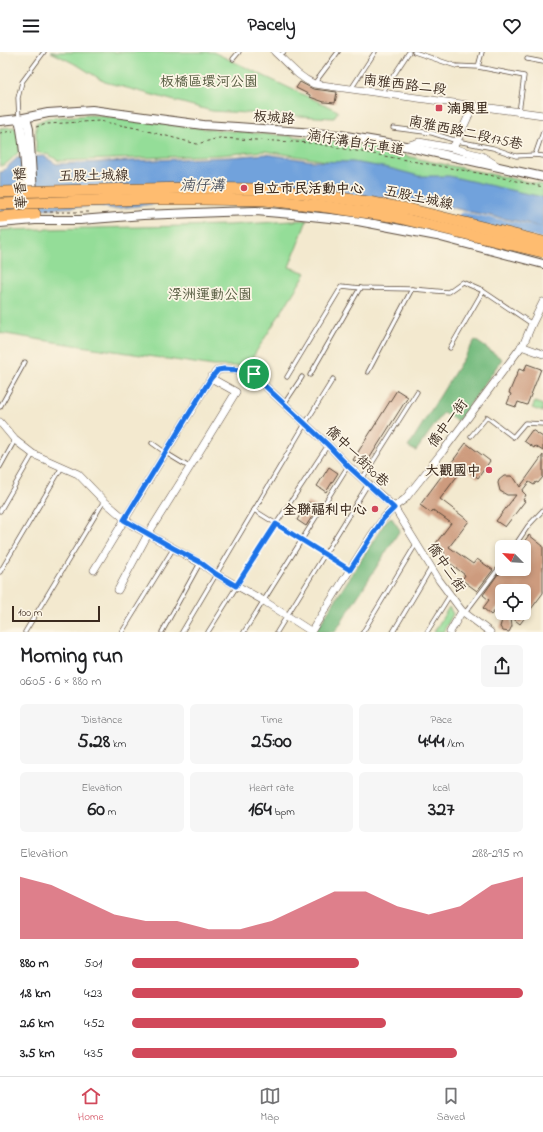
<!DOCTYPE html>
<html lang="en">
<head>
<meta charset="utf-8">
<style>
	body { margin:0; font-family:"Indie Flower","LXGW WenKai TC",sans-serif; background:#f6f6f6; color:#202124; height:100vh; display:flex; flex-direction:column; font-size:15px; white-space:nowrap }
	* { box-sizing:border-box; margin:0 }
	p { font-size:13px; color:#757577 }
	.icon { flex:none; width:22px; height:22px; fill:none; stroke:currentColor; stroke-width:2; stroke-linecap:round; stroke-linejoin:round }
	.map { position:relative; height:580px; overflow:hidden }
	.details { display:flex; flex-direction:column; background:#fff; flex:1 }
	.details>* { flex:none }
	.needle { width:26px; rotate:294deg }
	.controls { position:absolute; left:495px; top:488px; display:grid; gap:8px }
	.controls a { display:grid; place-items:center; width:36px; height:36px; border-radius:6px; background:#fff; box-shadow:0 2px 6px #0003; font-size:20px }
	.scale { position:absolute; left:12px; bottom:10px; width:88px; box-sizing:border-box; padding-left:4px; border:2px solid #3b2a1e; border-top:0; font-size:11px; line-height:14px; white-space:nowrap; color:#3b2a1e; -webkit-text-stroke:3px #fcf5e5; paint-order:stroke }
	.pin { position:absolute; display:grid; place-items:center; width:34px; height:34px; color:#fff; margin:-17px; border:2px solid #fff; border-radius:50%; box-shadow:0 1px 4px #0007 }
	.round { display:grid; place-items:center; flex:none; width:42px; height:42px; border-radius:6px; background:#f6f6f6 }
	.headline { display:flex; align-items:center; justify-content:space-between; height:68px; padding:0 20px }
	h1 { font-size:22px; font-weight:700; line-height:30px }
	.stats { display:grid; grid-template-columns:repeat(3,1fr); gap:6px; height:68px; padding:4px 20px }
	.stats div { display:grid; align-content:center; border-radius:6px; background:#f6f6f6; text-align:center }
	.stats b { font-size:20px; font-weight:700 }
	.stats small { font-size:11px; font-weight:400 }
	.stats p { font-size:11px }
	.chart { height:112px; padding:8px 20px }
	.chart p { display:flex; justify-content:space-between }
	.chart svg { width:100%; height:72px; margin-top:4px; fill:#d1495b; opacity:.7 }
	ul { padding:0 20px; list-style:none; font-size:13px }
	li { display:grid; grid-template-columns:64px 48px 1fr; align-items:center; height:30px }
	li i { height:10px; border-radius:5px; background:#d1495b }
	header { display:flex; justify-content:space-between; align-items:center; height:52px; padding:0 20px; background:#fff; font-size:18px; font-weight:700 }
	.dock { display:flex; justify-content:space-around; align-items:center; height:56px; border-top:1px solid #e0e0e0; background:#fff; font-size:11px; color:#757577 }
	.dock a { display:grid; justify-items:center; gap:2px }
	.dock .on { color:#d1495b }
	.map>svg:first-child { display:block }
	.green { fill:#94dd98; stroke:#68845b }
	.forest { fill:#77bc80; stroke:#59734f }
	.water { fill:#71a2dc; stroke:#56667d }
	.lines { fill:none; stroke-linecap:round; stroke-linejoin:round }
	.river { stroke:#71a2dc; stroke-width:11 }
	.building { fill:#cd9b7e }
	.service-casing { stroke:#574739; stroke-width:5 }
	.minor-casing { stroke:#574739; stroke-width:8 }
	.tertiary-casing { stroke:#574739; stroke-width:10 }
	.trunk-casing { stroke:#574739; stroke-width:12 }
	.path { stroke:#574739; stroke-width:1; stroke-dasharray:3 3; stroke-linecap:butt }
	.service { stroke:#fff; stroke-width:3.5 }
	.minor { stroke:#fff; stroke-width:7 }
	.tertiary { stroke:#fff; stroke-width:8 }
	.trunk { stroke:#febc70; stroke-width:11 }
	.trunk-bridge-casing { stroke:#574739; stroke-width:12; stroke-linecap:butt }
	.trunk-bridge { stroke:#febc70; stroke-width:11 }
	.route-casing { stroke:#fff; stroke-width:8 }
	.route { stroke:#1a73e8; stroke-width:5 }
	.poi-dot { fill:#d1495b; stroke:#fcf5e5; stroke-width:1.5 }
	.labels { text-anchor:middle; stroke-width:3.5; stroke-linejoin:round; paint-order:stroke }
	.park-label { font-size:14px; fill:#51573c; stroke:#fcf5e5 }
	.street-label { font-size:14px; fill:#3b2a1e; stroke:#fcf5e5 }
	.poi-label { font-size:14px; font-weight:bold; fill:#3b2a1e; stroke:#fcf5e5; text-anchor:start }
	.water-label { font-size:15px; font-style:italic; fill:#4e5460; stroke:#fcf5e5 }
</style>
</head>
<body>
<header><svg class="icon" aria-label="menu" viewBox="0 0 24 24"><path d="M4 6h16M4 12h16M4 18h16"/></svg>Pacely<svg class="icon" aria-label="heart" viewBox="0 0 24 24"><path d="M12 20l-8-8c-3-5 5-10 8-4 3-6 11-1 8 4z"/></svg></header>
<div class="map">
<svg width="543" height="580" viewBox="0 0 543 580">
	<rect width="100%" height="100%" fill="#fcf5e5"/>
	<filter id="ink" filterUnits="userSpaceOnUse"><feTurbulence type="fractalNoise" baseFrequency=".025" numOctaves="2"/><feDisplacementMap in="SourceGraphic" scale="8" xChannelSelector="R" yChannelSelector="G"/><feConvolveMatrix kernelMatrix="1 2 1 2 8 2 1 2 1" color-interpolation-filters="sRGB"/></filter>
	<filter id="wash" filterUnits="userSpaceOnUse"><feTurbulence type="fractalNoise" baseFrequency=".012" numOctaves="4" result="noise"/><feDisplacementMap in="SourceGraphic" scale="16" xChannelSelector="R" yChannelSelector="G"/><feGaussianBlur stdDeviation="0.9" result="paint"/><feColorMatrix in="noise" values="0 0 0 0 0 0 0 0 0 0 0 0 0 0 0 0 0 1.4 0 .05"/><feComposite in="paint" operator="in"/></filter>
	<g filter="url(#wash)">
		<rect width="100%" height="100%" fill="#f3e9cf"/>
		<g class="green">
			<path d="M51 0H213L338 59 334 66 212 59 105 30 79 14Z"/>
			<path d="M91 63 208 77 291 84 333 89 370 95 428 109 543 133V149L369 116 265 99 219 103 59 109 49 103 36 100V71L47 66Z"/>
			<path d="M14 75 20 84 19 100C12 105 9 112 0 114V76Z"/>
			<path d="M307 168 289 215 306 221 247 314H214L48 289 0 281V178L229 173Z"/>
			<path d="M535 350 543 353V360L532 356Z"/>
			<path d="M449 555 453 562 443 580H434Z"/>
		</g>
		<g class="forest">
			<path d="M475 288 502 307 458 369 443 361 416 399 408 395Z"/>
			<path d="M391 465 400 478 335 580H315L386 469Z"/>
		</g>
		<path class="water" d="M266 102 312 109 353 110 389 116 419 124H449L519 140 543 145V176L526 171 470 160 421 148 357 144 169 150 114 157 100 154 0 159V120H2L17 106 44 104 56 112 229 105Z"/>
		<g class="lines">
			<path class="river" d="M463 166 543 181"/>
		</g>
		<g id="blocks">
			<g class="building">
				<path d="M300 30 313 37 337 40 335 51 324 50 310 45V43L296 36Z"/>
				<path d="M527 312 541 317 527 353 518 350 516 355 507 352 511 342 509 341 519 317 524 319Z"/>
				<path d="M397 338 408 345 364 415 353 408Z"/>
				<path d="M532 378 543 385V399L535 394 534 396 524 389Z"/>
				<path d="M466 391 490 409 478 426 464 415 440 447 469 469 449 495 473 512 477 507 493 518 477 539 462 528 465 523 446 508 447 506 443 503 445 501 441 498 443 496 436 491 451 471 433 458 431 461 420 453Z"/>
				<path d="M543 403V425L538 431 536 430 534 433 529 430 522 439 526 443 523 448 525 449 505 475 496 469 516 443H507L500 439 498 431 499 428 504 424H511L515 427 520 435Z"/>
				<path d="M329 415 338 421 326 440 317 434Z"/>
				<path d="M308 450 318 455 306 474 297 468Z"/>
				<path d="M529 483 543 494V541L520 572 506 561H524V539H502V558L498 555 491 563 483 556 489 548 483 543 498 522 499 523 504 517H524V495H520Z"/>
				<path d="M511 566 512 574 509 580 503 579 500 575 502 568Z"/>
			</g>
		</g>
	</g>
	<g filter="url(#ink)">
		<use href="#blocks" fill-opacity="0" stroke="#574739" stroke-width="1"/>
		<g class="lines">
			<defs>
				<g id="service">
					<path d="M414 0 456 14 478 15"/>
					<path d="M482 0 478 15 524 24 519 60"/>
					<path d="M279 4 284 0"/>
					<path d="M233 7 239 0"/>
					<path d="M527 7 543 10"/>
					<path d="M314 32 338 0"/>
					<path d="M351 37 375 0"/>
					<path d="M382 41 409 0"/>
					<path d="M19 67 18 46 22 30 44 0"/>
					<path d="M393 76 432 81 457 89 493 96 516 104 535 103"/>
					<path d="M543 80 535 103 543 104"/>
					<path d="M450 296 483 239"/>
					<path d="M368 320 412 237"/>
					<path d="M310 323 360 236"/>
					<path d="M287 325 342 234 360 236 412 237 448 240 462 230 483 239 532 272"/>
					<path d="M284 352 302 325"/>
					<path d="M0 355 25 310"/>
					<path d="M471 384 487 365 513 385 525 371 543 372"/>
					<path d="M152 391 166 401 189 415"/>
					<path d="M0 415 15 388"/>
					<path d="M362 427 417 340"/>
					<path d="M254 458 350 518"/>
					<path d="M0 459 33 402"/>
					<path d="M514 495 528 474 543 458"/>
					<path d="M0 520 62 415"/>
					<path d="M465 561 502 512"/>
					<path d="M25 580 104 449"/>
					<path d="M122 580 173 497"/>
					<path d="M162 580 200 511"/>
					<path d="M182 580 305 372 333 327"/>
					<path d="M208 580 276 472 328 393"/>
					<path d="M244 580 348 414"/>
					<path d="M277 580 368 432"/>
					<path d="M363 580 416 492"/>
					<path d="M393 580 431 516"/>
					<path d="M427 580 450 543"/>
				</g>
				<g id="minor">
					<path d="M275 0C288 12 298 25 314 32L543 63"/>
					<path d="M406 94 419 90 452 96 482 104 496 113"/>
					<path d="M452 96 457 89 473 54"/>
					<path d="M521 294 543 302"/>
					<path d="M0 370 15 388 33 402 78 422 104 449 132 473 200 511 216 522 264 549 309 578 310 580"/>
					<path d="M94 518 211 326 218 318 224 317 240 318 254 322 264 333 328 393 348 414 394 455 439 528 462 559 490 580"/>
					<path d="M118 538 148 482 190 415 236 340 211 326"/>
					<path d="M311 580 371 484 383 467 394 455 405 447 443 399 524 291 532 272 543 250"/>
					<path d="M450 580 462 559"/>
				</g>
				<g id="tertiary">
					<path d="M26 66 29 77 34 156"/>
					<path d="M19 67C25 92 25 118 27 144"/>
					<path d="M0 69 19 67 48 61 92 58 203 73 237 75 340 83 405 94 543 125"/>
					<path d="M0 171 35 168H80L143 163 221 160 256 159 292 162 358 169 437 184 543 212"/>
				</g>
				<path id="trunk" d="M0 165 35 162"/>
			</defs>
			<use href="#service" class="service-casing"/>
			<use href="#minor" class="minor-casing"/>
			<use href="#tertiary" class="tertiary-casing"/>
			<use href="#trunk" class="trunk-casing"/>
			<g class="path">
				<path d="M36 75 47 72 99 69 136 76 197 92 219 86 312 91 489 123 543 135"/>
				<path d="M0 81 13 79"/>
				<path d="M44 160H91"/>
			</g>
			<use href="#service" class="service"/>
			<use href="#minor" class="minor"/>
			<use href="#tertiary" class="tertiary"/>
			<use href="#trunk" class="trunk"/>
			<defs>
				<g id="trunk-bridge">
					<path d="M0 140 191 136 253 137 303 141 368 150 412 158 543 190"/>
					<path d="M0 152 148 147H198L265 148 320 154 391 164 543 200"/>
				</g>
			</defs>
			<use href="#trunk-bridge" class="trunk-bridge-casing"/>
			<use href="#trunk-bridge" class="trunk-bridge"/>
		</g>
	</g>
	<g class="lines" filter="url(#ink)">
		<defs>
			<path id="route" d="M224 317 240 318 254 322 264 333 328 393 348 414 394 456 383 467 350 518 276 472 236 534 216 522 200 510 173 496 124 468 211 326 218 318Z"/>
		</defs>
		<use href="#route" class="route-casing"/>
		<use href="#route" class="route"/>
	</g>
	<g class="poi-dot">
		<rect x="435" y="52" width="8" height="8" rx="2"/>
		<circle cx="244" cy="136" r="4"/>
		<circle cx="489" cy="418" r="4"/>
		<circle cx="375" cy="457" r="4"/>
	</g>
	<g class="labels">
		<g class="park-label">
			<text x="209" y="34">板橋區環河公園</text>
			<text x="210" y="247">浮洲運動公園</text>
		</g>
		<g class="street-label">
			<text transform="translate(405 32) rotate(7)" y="5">南雅西路二段</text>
			<text transform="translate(274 65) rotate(5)" y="5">板城路</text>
			<text transform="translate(466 80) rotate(12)" y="5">南雅西路二段175巷</text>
			<text transform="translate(356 90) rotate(9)" y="5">湳仔溝自行車道</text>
			<text transform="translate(94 123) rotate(-1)" y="5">五股土城線</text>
			<text transform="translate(20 136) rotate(-93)" y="5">華香橋</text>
			<text transform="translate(419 145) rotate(12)" y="5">五股土城線</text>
			<text transform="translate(447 371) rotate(-53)" y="5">僑中一街</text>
			<text transform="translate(358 404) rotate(44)" y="5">僑中一街80巷</text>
			<text transform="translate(447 515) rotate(56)" y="5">僑中二街</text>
		</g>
		<g class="poi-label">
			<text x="447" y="61">湳興里</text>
			<text x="252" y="141">自立市民活動中心</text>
			<text x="481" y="423" text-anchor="end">大觀國中</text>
			<text x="367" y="462" text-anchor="end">全聯福利中心</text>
		</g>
		<g class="water-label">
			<text x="202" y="138">湳仔溝</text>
		</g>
	</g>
</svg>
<div class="controls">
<a><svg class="needle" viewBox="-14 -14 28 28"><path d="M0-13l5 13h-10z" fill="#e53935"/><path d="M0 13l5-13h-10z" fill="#757577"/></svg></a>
<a><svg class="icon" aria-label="locate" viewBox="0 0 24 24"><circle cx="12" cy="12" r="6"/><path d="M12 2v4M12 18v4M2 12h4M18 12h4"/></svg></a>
</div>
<div class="scale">100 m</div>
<div class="pin" style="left:254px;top:322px;background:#1e9e55"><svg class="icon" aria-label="arrive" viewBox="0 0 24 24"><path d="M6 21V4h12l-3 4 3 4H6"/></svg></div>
</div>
<section class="details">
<div class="headline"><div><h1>Morning run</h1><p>06:05 · 6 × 880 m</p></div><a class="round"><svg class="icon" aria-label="share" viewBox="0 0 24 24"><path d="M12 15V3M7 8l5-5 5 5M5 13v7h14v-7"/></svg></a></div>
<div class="stats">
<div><p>Distance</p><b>5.28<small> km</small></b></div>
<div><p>Time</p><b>25:00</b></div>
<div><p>Pace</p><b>4:44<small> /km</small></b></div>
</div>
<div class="stats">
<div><p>Elevation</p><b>60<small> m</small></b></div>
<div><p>Heart rate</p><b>164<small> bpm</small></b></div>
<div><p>kcal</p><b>327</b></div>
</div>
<div class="chart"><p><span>Elevation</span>288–295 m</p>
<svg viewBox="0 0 160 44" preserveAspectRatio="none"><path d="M0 44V6L10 11L20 20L30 29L40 33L50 33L60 38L70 38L80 33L90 24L100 15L110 15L120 24L130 29L140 24L150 11L160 6V44z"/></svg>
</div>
<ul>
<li><b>880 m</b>5:01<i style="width:58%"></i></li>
<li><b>1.8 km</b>4:23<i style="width:100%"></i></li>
<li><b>2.6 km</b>4:52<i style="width:65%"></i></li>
<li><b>3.5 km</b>4:35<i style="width:83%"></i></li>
</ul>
</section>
<nav class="dock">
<a class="on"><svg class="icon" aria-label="home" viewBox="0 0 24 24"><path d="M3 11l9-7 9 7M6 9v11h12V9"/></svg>Home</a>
<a><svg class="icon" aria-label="map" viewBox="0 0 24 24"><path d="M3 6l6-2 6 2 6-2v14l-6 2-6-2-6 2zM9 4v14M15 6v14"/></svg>Map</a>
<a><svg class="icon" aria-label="saved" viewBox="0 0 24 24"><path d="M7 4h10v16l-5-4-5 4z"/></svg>Saved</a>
</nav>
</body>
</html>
